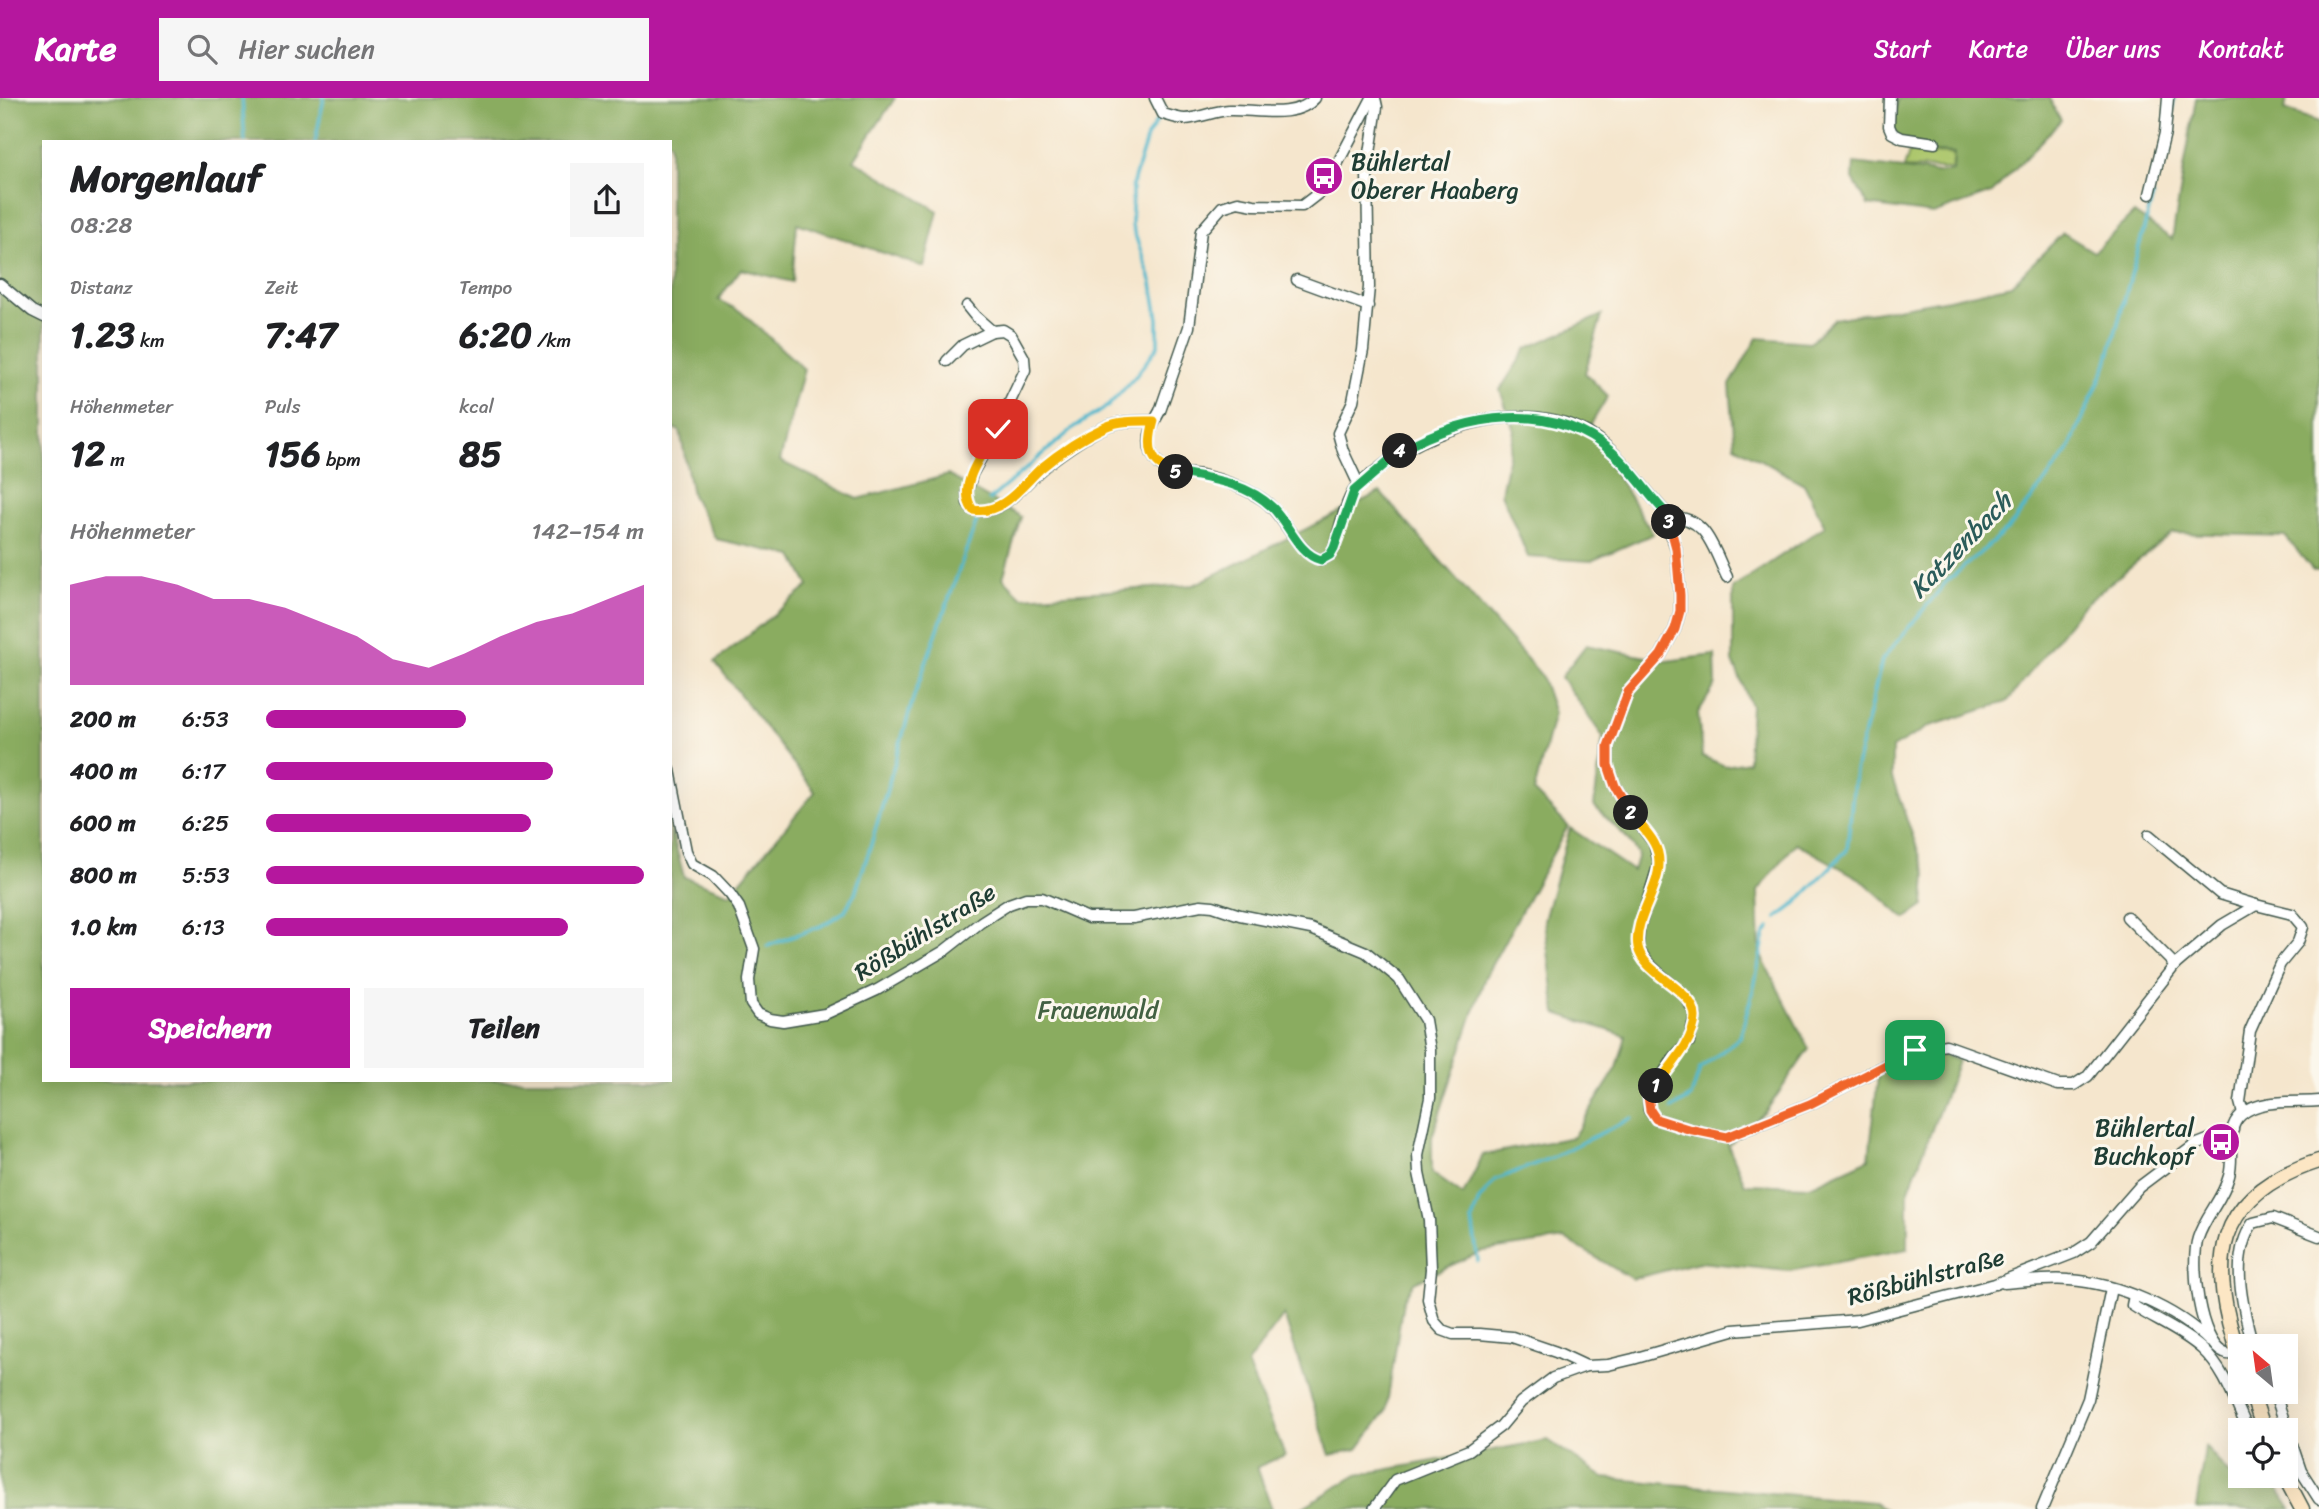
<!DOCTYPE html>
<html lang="de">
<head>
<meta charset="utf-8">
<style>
	body { margin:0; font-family:Sriracha,sans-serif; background:#f6f6f6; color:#202124; height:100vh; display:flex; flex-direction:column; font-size:26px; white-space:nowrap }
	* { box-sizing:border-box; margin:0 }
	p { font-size:23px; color:#757577 }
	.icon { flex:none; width:38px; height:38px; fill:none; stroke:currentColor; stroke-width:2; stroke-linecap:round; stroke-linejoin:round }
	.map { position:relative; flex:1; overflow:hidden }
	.side { position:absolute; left:42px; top:42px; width:630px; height:942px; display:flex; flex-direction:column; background:#fff; border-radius:0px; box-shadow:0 7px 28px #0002 }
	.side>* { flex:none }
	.needle { width:46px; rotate:331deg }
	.buttons { position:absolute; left:2228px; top:1236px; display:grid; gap:14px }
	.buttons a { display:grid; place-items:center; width:70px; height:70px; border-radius:0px; background:#fff; box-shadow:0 7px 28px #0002; font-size:35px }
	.pin { position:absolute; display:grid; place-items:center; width:60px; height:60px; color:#fff; margin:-30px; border-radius:14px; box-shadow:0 4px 10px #0006 }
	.km { position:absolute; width:35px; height:35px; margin:-18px; border-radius:50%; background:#222; color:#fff; font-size:19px; line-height:35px; text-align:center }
	.round { display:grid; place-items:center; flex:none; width:74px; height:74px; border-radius:0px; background:#f6f6f6 }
	.head { display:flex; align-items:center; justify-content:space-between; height:119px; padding:0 28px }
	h1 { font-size:38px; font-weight:800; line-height:52px }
	.stats { display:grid; grid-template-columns:repeat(3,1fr); gap:10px; height:119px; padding:7px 28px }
	.stats div { display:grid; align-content:center }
	.stats b { font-size:35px; font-weight:800 }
	.stats small { font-size:19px; font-weight:400 }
	.stats p { font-size:19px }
	.chart { height:196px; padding:14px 28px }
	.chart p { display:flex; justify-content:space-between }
	.chart svg { width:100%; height:126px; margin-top:7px; fill:#b5179e; opacity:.7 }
	.cta { display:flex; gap:14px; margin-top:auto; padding:14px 28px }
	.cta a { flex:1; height:80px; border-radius:0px; background:#b5179e; color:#fff; font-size:28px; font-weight:800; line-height:80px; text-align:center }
	.cta a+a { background:#f6f6f6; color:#202124 }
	ul { padding:0 28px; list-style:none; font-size:23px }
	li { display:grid; grid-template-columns:112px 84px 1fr; align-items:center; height:52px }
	li i { height:18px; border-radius:9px; background:#b5179e }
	header { display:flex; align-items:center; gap:42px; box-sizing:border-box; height:98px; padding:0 35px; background:#b5179e; color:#fff }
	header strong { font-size:33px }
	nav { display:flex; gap:38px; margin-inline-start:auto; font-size:24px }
	.search { width:490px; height:63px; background:#f6f6f6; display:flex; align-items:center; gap:18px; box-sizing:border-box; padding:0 24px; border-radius:0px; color:#757577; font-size:26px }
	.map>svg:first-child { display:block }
	.green { fill:#adc76d; stroke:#668250; stroke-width:2 }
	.forest { fill:#8aac60; stroke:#54744a; stroke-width:2; fill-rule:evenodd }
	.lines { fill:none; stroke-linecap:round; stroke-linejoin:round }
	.stream { stroke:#50b8cd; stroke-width:3.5 }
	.street-casing { stroke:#3f564b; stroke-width:13 }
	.secondary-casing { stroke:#3f564b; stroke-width:17 }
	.street { stroke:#fff; stroke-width:10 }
	.secondary { stroke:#fce6c4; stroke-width:14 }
	.split-1-casing { stroke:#fff; stroke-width:14 }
	.split-2-casing { stroke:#fff; stroke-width:14 }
	.split-3-casing { stroke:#fff; stroke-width:14 }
	.split-4-casing { stroke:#fff; stroke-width:14 }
	.split-5-casing { stroke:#fff; stroke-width:14 }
	.split-6-casing { stroke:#fff; stroke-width:14 }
	.split-1 { stroke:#f0652b; stroke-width:9 }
	.split-2 { stroke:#f5b400; stroke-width:9 }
	.split-3 { stroke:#f0652b; stroke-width:9 }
	.split-4 { stroke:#22a559; stroke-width:9 }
	.split-5 { stroke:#22a559; stroke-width:9 }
	.split-6 { stroke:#f5b400; stroke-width:9 }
	.labels { text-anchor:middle; stroke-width:6; stroke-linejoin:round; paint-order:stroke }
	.poi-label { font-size:24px; fill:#1f3d34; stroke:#fbf7ec; text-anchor:start }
	.street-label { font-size:24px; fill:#1f3d34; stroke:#fbf7ec }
	.park-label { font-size:24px; fill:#426042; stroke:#fbf7ec }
	.water-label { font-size:26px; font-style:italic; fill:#2b5c5a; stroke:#fbf7ec }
</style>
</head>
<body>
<header>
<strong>Karte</strong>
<div class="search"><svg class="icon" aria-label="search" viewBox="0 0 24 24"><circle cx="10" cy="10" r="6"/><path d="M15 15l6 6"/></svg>Hier suchen</div>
<nav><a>Start</a><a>Karte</a><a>Über uns</a><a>Kontakt</a></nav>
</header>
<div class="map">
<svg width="2319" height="1411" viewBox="0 0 2319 1411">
	<rect width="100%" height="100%" fill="#fbf7ec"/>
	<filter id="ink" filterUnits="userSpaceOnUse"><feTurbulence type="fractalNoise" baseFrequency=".0143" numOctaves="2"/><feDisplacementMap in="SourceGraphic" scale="14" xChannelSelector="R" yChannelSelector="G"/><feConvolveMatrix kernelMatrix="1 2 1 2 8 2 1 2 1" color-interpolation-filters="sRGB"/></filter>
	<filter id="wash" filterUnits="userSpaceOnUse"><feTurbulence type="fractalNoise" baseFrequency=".00686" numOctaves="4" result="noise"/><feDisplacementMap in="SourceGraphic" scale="28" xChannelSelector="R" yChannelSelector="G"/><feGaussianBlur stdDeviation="1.57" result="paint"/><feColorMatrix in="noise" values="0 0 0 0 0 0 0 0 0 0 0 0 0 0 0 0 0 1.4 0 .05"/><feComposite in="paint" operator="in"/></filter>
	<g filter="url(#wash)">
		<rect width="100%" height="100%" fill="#f5e6cd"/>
		<path class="green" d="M1909 54 1954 56 1952 71 1904 70Z"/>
		<g class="forest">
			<path d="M0 0H895L854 62 938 113 924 169 797 125 792 184 741 171 718 202 740 213 804 271 780 363 858 401 948 377 1021 419 1003 480 1022 499 1194 487 1380 394 1541 577 1554 615 1534 694 1568 728 1485 879 1432 1039V1075L1463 1097 1483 1057 1573 1039 1617 970 1626 938 1556 915 1544 822 1570 730 1633 773 1638 756 1626 739 1594 708 1603 639 1561 579 1586 547 1666 563 1715 557 1716 586 1698 615 1702 658 1725 668 1748 664 1751 608 1733 563V490L1825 428 1804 386 1735 348 1730 287 1757 240 1810 244 1834 221 1949 201 2011 187 2063 135 2094 154 2134 115 2172 141 2196 0H2287L2285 12 2319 24V472H2313L2285 438 2172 435 2082 508 2007 604 1930 628 1892 650V680L1926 775 1924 808 1905 821 1862 782 1796 745 1758 793 1760 856 1809 951 1766 1013 1728 1047 1745 1086 1810 1088 1869 1061 1879 969 1915 945 1958 963 1908 1094V1151L1789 1173 1699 1164 1632 1181 1565 1141 1483 1153 1414 1184 1403 1203 1386 1313 1358 1351 1330 1357 1284 1217 1247 1266 1285 1357 1257 1369 1272 1411H0ZM44 44H670V329L680 333 692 397 716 441 793 458 809 488 715 564 815 694 730 796 684 779 670 727V982H44Z"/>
			<path d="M1898 0H2049L2061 22 1992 95 1933 116 1868 107 1853 81 1854 65 1938 75 1953 73 1954 55 1932 54 1898 45 1892 27Z"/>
			<path d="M1602 217 1585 275 1608 298 1588 331 1653 436 1591 463 1528 459 1501 395 1514 332 1500 292 1527 250Z"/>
			<path d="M1548 1342 1604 1380 1873 1404 1884 1411H1300L1357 1377Z"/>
			<path d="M2205 1349 2240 1388H2276L2291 1411H2196Z"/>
		</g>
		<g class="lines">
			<g class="stream">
				<path d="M242 0 245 44"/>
				<path d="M2170 29 2174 0"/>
				<path d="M315 44 324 0"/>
				<path d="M989 402 1076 328 1108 308 1135 279 1158 248V221L1152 185 1132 128V88L1147 39 1158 21"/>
				<path d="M1777 820 1793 808 1847 752 1855 673 1882 562 1946 484 2009 430 2067 355 2106 268 2153 98"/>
				<path d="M767 848 821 828 844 814 855 795 870 750 914 598 977 422"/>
				<path d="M1672 1011 1691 999 1700 971 1740 939 1754 889 1765 836 1770 829"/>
				<path d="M1478 1163 1472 1122 1479 1102 1495 1082 1550 1060 1632 1020"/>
			</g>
		</g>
	</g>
	<g filter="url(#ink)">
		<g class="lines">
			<defs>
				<g id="street">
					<path d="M1155 0 1163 16C1170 18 1178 21 1185 21 1200 20 1214 13 1229 12 1254 11 1296 22 1315 0"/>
					<path d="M1372 0 1324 91 1302 108 1254 107 1238 104 1222 109 1201 133 1189 229 1160 313C1149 331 1143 351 1160 367 1171 377 1189 375 1202 377 1221 381 1245 390 1262 401 1285 416 1296 455 1321 462L1330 457 1334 450C1340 432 1343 410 1353 394 1358 385 1369 379 1377 372 1427 331 1515 302 1578 330 1618 348 1640 389 1670 419L1668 428 1676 450 1680 497V513L1675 531 1661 557 1628 594 1608 648V667L1615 688 1632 716 1654 745 1659 765 1639 831 1638 851 1649 866 1687 900 1695 917 1689 944 1676 957 1648 998 1649 1012 1656 1021 1688 1031 1727 1039 1810 1006 1915 952 1946 947 2058 987H2074L2088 978 2175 867 2222 827 2256 807 2292 816 2303 829 2298 844 2280 866 2250 933 2240 1004 2243 1015"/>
					<path d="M1890 0 1889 28 1892 35 1902 40 1935 45"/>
					<path d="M2150 96 2165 35 2168 0"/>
					<path d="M1297 182 1368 208"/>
					<path d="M0 186 32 213 44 219"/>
					<path d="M967 208 975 218 992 233 1003 232 1011 237 1024 260 1025 272 997 331 972 376 967 394 968 405 973 412C1005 418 1023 385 1045 368 1063 354 1084 339 1105 329 1120 322 1138 323 1154 323"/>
					<path d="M947 263 963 247 992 233"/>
					<path d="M1359 387 1343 353 1338 335 1353 303 1363 252 1369 189 1367 75 1377 9 1375 0"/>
					<path d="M1670 419C1707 418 1713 451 1727 479"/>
					<path d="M670 672 686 753 692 766 713 778 730 796 739 809 754 851 749 882 751 906 758 916 770 921 783 923 825 916 877 892 944 853 981 824 1009 806 1026 800H1042L1088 820H1133L1201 807 1213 808 1240 817 1311 831 1366 854 1399 881 1425 922 1430 952V1000L1418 1057 1419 1075 1429 1122 1431 1171 1428 1201 1434 1223 1442 1232 1453 1236H1479L1512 1239 1556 1254 1586 1268"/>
					<path d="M2149 737 2220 796 2256 807"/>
					<path d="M2127 819 2175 867"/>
					<path d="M2004 1185C2025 1184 2048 1180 2069 1182 2117 1185 2176 1210 2210 1244"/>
					<path d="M2134 1198 2132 1207C2154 1222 2181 1232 2202 1251 2225 1272 2235 1304 2248 1332"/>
					<path d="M2253 1248C2243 1211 2229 1158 2253 1125L2273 1120 2319 1138"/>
					<path d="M2240 1255C2235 1256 2230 1258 2224 1255 2199 1244 2190 1164 2198 1140 2205 1118 2223 1101 2229 1078 2235 1058 2224 1032 2241 1017 2260 1000 2295 1005 2319 1003"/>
					<path d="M2274 1293 2301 1373 2319 1401"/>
					<path d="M1374 1411 1395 1382 1469 1352 1501 1328 1521 1304 1553 1280 1586 1268 1608 1267 1633 1261 1733 1232 1858 1222 1995 1186 2074 1155 2091 1144 2139 1089 2195 1047 2233 1032"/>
					<path d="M2042 1411 2088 1301 2111 1190"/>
				</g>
				<g id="secondary">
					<path d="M2240 1261C2207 1165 2212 1097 2319 1063"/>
					<path d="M2251 1293 2264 1332"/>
					<path d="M2284 1377 2302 1411"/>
				</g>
			</defs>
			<use href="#street" class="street-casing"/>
			<use href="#secondary" class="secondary-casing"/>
			<use href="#street" class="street"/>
			<use href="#secondary" class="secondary"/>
		</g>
	</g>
	<g class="lines" filter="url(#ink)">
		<defs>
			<path id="split-1" d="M1656 988 1648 998 1650 1012 1656 1021 1688 1031 1727 1039 1810 1006 1915 952"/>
			<path id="split-2" d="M1631 715C1638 725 1648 734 1654 745 1673 779 1632 815 1638 849 1643 877 1695 891 1695 919 1694 944 1670 968 1656 988"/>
			<path id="split-3" d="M1631 715 1615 688 1608 667V648L1628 594 1661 557 1675 531 1680 513V497L1676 450 1669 424"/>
			<path id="split-4" d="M1400 353C1466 316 1551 301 1612 354 1634 373 1649 399 1670 419L1669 424"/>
			<path id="split-5" d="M1176 374C1208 380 1248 385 1273 410 1289 426 1298 456 1321 462L1330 457 1334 450 1354 393 1400 353"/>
			<path id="split-6" d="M998 331C985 352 955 388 973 412 1002 417 1021 389 1040 371 1058 356 1083 339 1105 329 1120 322 1138 323 1154 323 1147 347 1148 367 1176 374"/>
		</defs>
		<use href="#split-1" class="split-1-casing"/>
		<use href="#split-2" class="split-2-casing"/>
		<use href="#split-3" class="split-3-casing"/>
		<use href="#split-4" class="split-4-casing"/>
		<use href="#split-5" class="split-5-casing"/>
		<use href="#split-6" class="split-6-casing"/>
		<use href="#split-1" class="split-1"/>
		<use href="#split-2" class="split-2"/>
		<use href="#split-3" class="split-3"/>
		<use href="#split-4" class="split-4"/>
		<use href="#split-5" class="split-5"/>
		<use href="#split-6" class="split-6"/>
	</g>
	<defs>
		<symbol id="bus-disc" viewBox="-11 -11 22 22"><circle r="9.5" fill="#b5179e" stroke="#fbf7ec"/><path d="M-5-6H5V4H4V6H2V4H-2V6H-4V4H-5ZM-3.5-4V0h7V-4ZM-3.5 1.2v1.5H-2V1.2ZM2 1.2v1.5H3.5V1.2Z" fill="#fff"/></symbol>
	</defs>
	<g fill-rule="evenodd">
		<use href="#bus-disc" x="1302" y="56" width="44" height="44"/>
		<use href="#bus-disc" x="2199" y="1022" width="44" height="44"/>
	</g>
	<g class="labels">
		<g class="poi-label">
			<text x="1351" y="72">Bühlertal<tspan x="1351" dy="28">Oberer Haaberg</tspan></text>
			<text x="2194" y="1038" text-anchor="end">Bühlertal<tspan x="2194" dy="28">Buchkopf</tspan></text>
		</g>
		<g class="street-label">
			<text transform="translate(925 834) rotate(-32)" y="8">Rößbühlstraße</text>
			<text transform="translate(1926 1179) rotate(-15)" y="8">Rößbühlstraße</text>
		</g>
		<g class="park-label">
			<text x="1098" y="920">Frauenwald</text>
		</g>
		<g class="water-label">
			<text transform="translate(1960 447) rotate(-46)" y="9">Katzenbach</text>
		</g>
	</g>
</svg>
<div class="buttons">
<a><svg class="needle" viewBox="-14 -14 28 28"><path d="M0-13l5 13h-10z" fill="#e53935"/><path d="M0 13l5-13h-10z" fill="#757577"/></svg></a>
<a><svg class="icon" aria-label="locate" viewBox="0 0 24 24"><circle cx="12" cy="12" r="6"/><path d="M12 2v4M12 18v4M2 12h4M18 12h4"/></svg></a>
</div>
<div class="pin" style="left:1915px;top:952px;background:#1e9e55"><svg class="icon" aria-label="arrive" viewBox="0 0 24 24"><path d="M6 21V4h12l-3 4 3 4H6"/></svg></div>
<div class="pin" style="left:998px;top:331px;background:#d93025"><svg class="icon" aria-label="check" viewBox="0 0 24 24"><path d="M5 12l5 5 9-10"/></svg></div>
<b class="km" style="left:1656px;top:988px">1</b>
<b class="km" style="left:1631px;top:715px">2</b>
<b class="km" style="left:1669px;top:424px">3</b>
<b class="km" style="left:1400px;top:353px">4</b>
<b class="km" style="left:1176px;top:374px">5</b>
<section class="side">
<div class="head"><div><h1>Morgenlauf</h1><p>08:28</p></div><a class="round"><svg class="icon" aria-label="share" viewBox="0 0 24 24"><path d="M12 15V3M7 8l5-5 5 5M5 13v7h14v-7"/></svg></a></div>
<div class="stats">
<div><p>Distanz</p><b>1.23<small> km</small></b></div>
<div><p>Zeit</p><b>7:47</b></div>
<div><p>Tempo</p><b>6:20<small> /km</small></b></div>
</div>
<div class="stats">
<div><p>Höhenmeter</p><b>12<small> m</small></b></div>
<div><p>Puls</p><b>156<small> bpm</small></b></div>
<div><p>kcal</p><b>85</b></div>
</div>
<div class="chart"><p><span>Höhenmeter</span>142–154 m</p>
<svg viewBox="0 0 160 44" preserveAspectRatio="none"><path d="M0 44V9L10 6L20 6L30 9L40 14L50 14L60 17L70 22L80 27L90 35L100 38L110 33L120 27L130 22L140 19L150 14L160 9V44z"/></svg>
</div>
<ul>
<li><b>200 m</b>6:53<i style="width:53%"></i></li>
<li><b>400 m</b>6:17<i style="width:76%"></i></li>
<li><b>600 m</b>6:25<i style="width:70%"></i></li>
<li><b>800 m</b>5:53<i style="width:100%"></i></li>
<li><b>1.0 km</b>6:13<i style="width:80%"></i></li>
</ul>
<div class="cta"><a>Speichern</a><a>Teilen</a></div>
</section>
</div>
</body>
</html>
